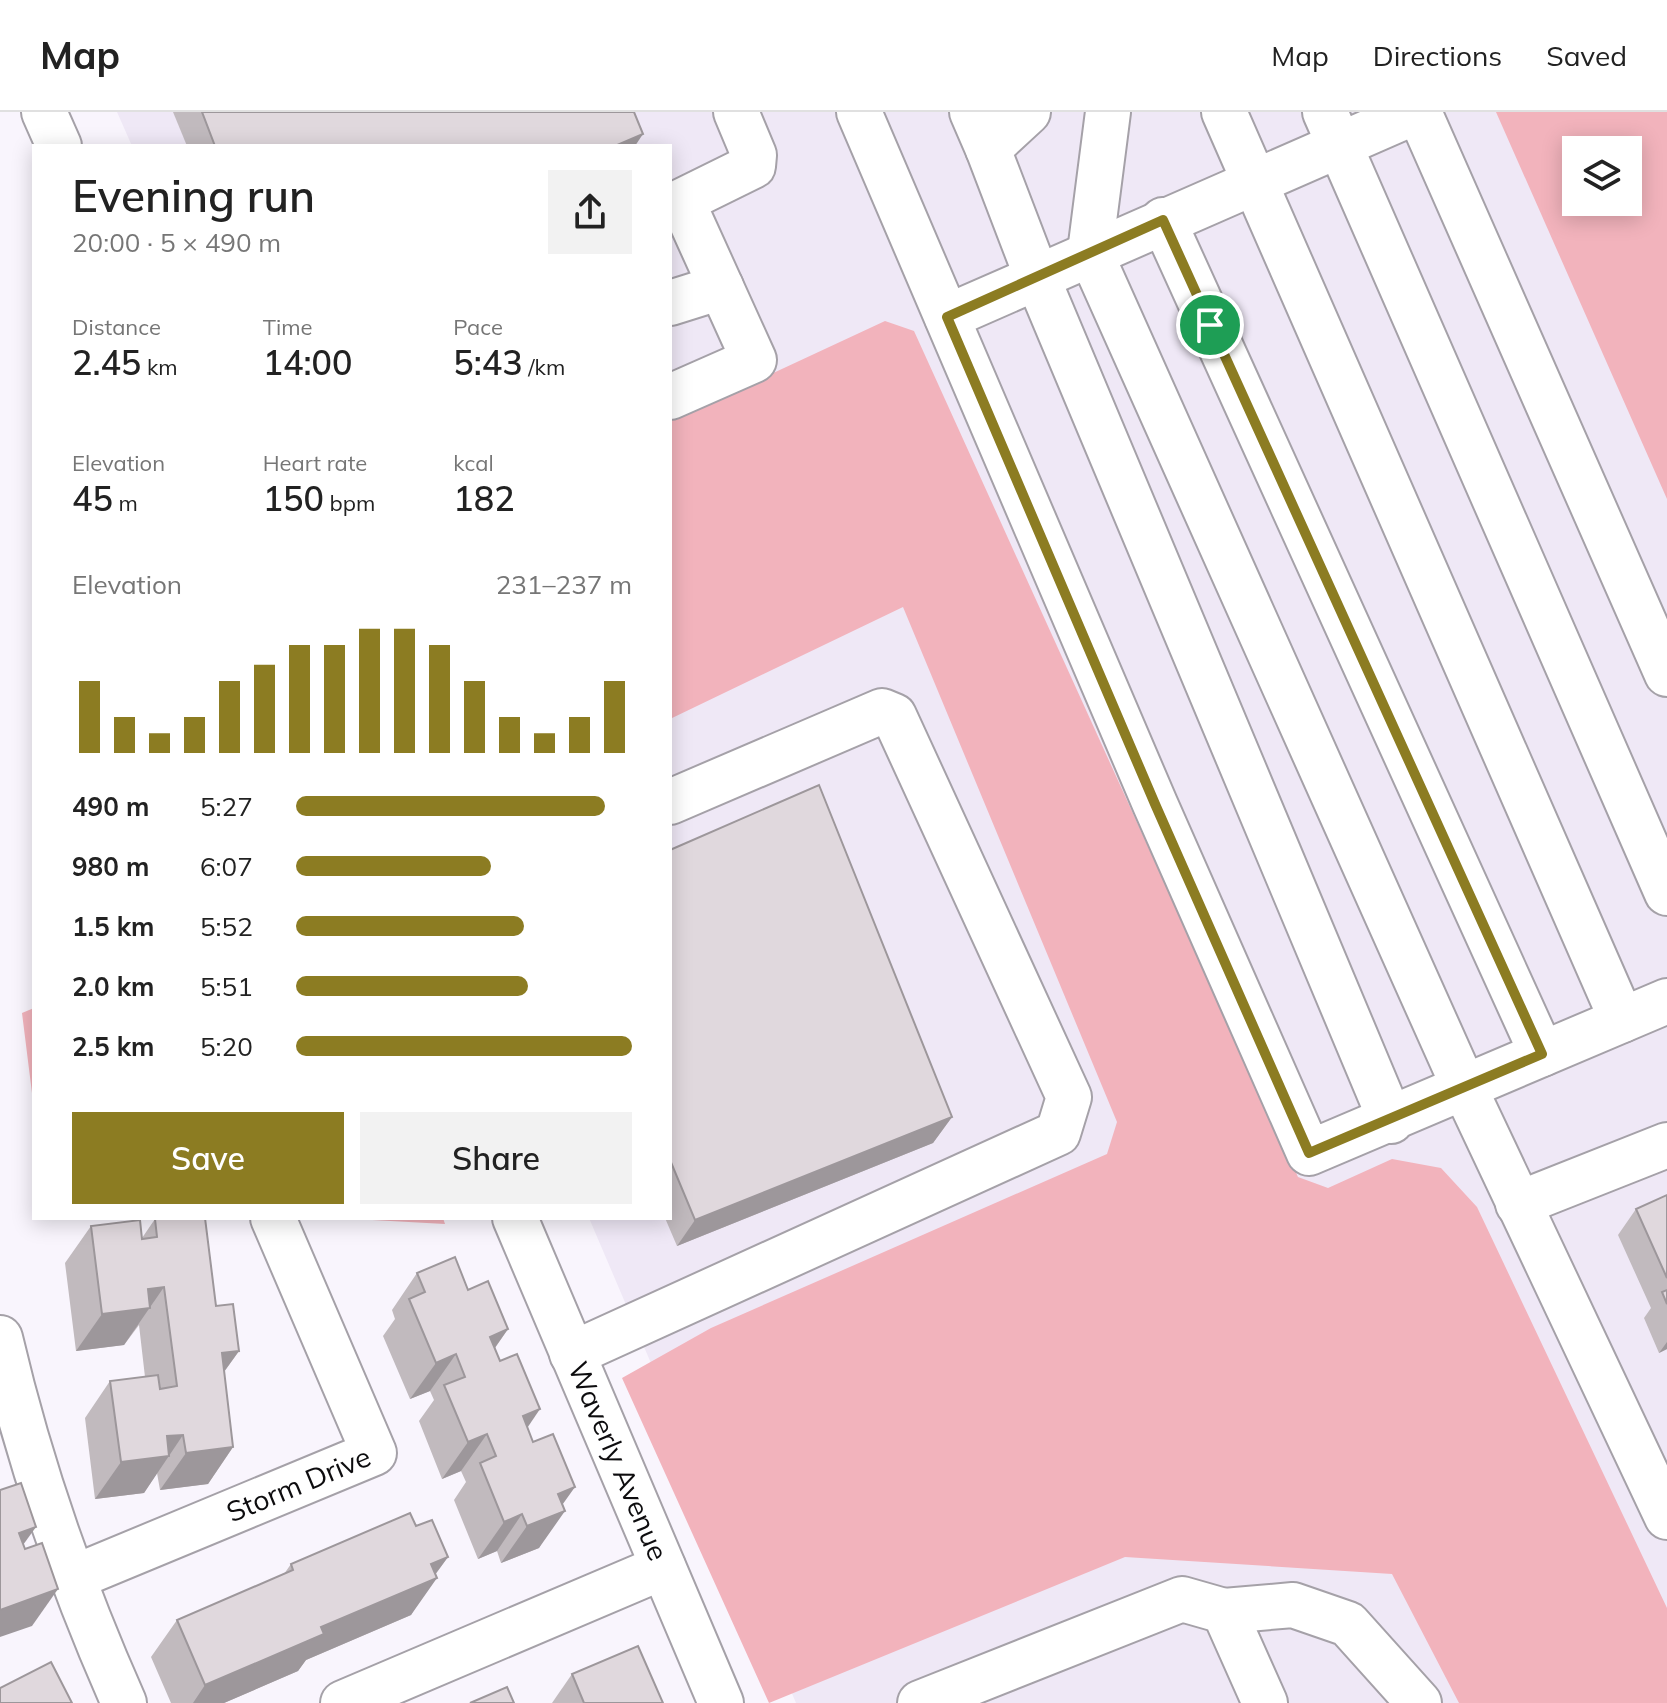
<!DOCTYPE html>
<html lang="en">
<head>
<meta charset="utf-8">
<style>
	body { margin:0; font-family:Mulish,sans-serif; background:#f2f2f2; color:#222; height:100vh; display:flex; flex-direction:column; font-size:30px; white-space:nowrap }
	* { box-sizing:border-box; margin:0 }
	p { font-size:26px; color:#767676 }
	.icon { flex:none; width:44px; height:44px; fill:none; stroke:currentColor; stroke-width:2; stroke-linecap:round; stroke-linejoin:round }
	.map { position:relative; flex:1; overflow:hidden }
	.panel { position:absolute; left:32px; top:32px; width:640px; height:1076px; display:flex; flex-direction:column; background:#fff; border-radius:0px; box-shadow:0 4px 20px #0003 }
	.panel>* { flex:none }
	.fabs { position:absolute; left:1562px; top:24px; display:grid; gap:16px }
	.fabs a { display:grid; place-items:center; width:80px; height:80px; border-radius:0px; background:#fff; box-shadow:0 4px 20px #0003; font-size:40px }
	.pin { position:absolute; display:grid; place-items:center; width:68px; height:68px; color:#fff; margin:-34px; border:4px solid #fff; border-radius:50%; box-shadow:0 2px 8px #0007 }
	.round { display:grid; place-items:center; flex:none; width:84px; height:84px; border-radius:0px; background:#f2f2f2 }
	.head { display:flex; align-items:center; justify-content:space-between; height:136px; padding:0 40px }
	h1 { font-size:44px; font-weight:600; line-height:60px }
	.stats { display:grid; grid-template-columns:repeat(3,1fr); gap:12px; height:136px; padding:8px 40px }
	.stats div { display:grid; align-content:center }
	.stats b { font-size:34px; font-weight:600 }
	.stats small { font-size:22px; font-weight:400 }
	.stats p { font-size:22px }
	.chart { height:224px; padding:16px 40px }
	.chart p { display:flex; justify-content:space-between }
	.chart svg { width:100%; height:144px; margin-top:8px; stroke:#8c7c22; stroke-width:6 }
	.button { display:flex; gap:16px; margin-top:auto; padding:16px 40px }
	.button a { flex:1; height:92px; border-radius:0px; background:#8c7c22; color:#fff; font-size:32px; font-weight:600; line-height:92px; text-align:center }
	.button a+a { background:#f2f2f2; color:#222 }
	ul { padding:0 40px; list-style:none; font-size:26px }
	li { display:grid; grid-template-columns:128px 96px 1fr; align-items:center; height:60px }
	li i { height:20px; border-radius:10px; background:#8c7c22 }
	header { display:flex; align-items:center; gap:48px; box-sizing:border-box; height:112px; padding:0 40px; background:#fff; border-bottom:2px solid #e0e0e0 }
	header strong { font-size:38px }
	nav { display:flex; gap:44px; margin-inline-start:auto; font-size:28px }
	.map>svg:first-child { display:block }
	.built { fill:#efe8f6; fill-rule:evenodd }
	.green { fill:#f2b3bc; fill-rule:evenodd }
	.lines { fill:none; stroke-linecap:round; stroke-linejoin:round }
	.minor-casing { stroke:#a5a1a8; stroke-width:48 }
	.minor { stroke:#fff; stroke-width:44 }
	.wall { fill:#c1babe }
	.shaded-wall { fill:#9d979b }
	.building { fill:#e0d8dd; stroke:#9d979b; stroke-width:2 }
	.route-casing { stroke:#fff; stroke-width:16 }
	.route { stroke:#8c7c22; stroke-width:10 }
	.labels { text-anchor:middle; stroke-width:6; stroke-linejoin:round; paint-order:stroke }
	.street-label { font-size:28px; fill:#0d0c0e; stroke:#f9f5fd }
</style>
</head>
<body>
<header>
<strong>Map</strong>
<nav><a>Map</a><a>Directions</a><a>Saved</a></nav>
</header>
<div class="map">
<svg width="1667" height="1591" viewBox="0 0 1667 1591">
	<rect width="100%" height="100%" fill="#f9f5fd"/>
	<path class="built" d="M117 0H1667V1591H796L589 1106H670V34H132ZM1576 38H1628V90H1576Z"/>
	<g class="green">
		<path d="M1496 0H1667V387ZM1628 38V90H1576V38Z"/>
		<path d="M885 209 914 219 1298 1065 1328 1076 1392 1047 1441 1056 1477 1095 1667 1496V1591H1459L1392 1462 1125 1445 769 1591 622 1266 711 1216 1107 1042 1117 1010 903 495 670 607V309Z"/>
		<path d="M34 896V997L22 901Z"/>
		<path d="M336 1106H443L445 1112Z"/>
	</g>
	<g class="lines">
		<defs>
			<g id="minor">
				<path d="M44 0 59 34"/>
				<path d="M859 0 1155 692 1309 1041 1667 889"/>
				<path d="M972 0 988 37"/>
				<path d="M1028 0 988 37 1037 165 1391 1009"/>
				<path d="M1108 0 1090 140 1464 975 1667 1405"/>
				<path d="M1224 0 1622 908"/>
				<path d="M1325 0 1667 781"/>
				<path d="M1419 0 1667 562"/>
				<path d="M1163 108 1542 942"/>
				<path d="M670 191 721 175"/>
				<path d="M947 205 1415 0"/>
				<path d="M670 285 754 248 682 89 753 54 754 43 736 0"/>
				<path d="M1518 1092 1667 1033"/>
				<path id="s1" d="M515 1106 721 1591"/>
				<path d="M0 1226C29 1350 72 1474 124 1591"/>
				<path d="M572 1242 1058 1021 1069 985 894 604 882 599 670 690"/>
				<path id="s2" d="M75 1465 374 1341 273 1106"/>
				<path d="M1224 1499 1293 1493 1348 1512 1419 1591"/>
				<path d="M343 1591 663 1455"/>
				<path d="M920 1591 1182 1487 1224 1499 1265 1591"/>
			</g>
		</defs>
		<use href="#minor" class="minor-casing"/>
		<use href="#minor" class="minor"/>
	</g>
	<g class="wall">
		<path d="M173 0H634L635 34H187Z"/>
		<path d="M670 738 952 1005 933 1031 677 1134 665 1106H670Z"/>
		<path d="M1667 1083V1237L1659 1241 1644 1206 1651 1196 1618 1123 1636 1097Z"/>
		<path d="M155 1107 216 1194 239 1239 224 1260 233 1335 208 1372 160 1378 157 1361 144 1381 95 1387 85 1306 110 1269 145 1265 139 1213 124 1233 76 1239 65 1151 91 1114 142 1126Z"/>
		<path d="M417 1161 468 1178 508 1217 495 1236 527 1316 562 1393 539 1436 501 1451 497 1439 478 1447 454 1388 466 1370 461 1359 442 1367 419 1309 434 1288 430 1279 410 1287 383 1224 395 1207 392 1198Z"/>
		<path d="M448 1445 435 1463 411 1503 306 1548 298 1559 224 1591H171L151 1545 177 1508 284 1462 291 1452Z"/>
		<path d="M572 1562 663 1591H552Z"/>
	</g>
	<g class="shaded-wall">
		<path d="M643 22 635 34H615Z"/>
		<path d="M952 1005 933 1031 677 1134 695 1108Z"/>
		<path d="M164 1175 124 1233 76 1239 102 1202 148 1177Z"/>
		<path d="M508 1217 482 1254 490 1225Z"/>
		<path d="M1667 1230V1237L1659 1241Z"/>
		<path d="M239 1239 213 1275 222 1241Z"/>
		<path d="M456 1242 430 1279 410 1287 436 1251Z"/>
		<path d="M540 1297 515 1334 523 1304Z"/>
		<path d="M487 1322 461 1359 442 1367 468 1330Z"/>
		<path d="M183 1323 144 1381 95 1387 121 1350 167 1324Z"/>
		<path d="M233 1335 208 1372 160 1378 186 1341Z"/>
		<path d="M575 1375 555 1403 565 1399 539 1436 501 1451 527 1414 558 1382Z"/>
		<path d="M522 1402 497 1439 478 1447 504 1410Z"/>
		<path d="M36 1415 10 1451 19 1421Z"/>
		<path d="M448 1445 431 1468 437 1466 411 1503 306 1548 298 1559 224 1591H193L205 1573 321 1515 431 1452Z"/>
		<path d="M58 1477 32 1514 0 1525V1498Z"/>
	</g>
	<g class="building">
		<path d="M202 0H634L643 22 615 34H215Z"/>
		<path d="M819 673 952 1005 695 1108 670 1048V738Z"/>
		<path d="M1667 1083V1166L1636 1097Z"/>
		<path d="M165 1106H205L216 1194 233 1192 239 1239 222 1241 233 1335 186 1341 183 1323 167 1324 169 1344 121 1350 110 1269 158 1263 160 1277 177 1274 164 1175 148 1177 150 1196 102 1202 91 1114 140 1108 142 1127 157 1125 155 1107Z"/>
		<path d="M455 1145 468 1178 488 1169 508 1217 490 1225 500 1249 517 1242 540 1297 523 1304 533 1330 553 1322 575 1375 558 1382 565 1399 527 1414 522 1402 504 1410 480 1351 496 1344 487 1322 468 1330 444 1273 465 1265 456 1242 436 1251 409 1187 425 1180 417 1161Z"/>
		<path d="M1667 1178V1192L1662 1180Z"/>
		<path d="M21 1371 36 1415 19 1421 25 1437 42 1431 58 1477 0 1498V1378Z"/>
		<path d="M410 1401 416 1414 432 1408 448 1445 431 1452 437 1466 321 1515 324 1522 205 1573 177 1508 293 1458 291 1452Z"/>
		<path d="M638 1534 663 1591H584L572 1562Z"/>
		<path d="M51 1550 72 1591H0V1576Z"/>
		<path d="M507 1575 514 1591H470Z"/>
	</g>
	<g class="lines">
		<defs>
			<path id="route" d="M1163 108 1542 942 1309 1041 1155 692 947 205Z"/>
		</defs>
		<use href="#route" class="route-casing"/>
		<use href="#route" class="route"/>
	</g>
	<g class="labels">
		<g class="street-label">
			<text dy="10" stroke="none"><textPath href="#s1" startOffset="264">Waverly Avenue</textPath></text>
			<text dy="10" stroke="none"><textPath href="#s2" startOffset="242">Storm Drive</textPath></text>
		</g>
	</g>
</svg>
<div class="fabs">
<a><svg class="icon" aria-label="layers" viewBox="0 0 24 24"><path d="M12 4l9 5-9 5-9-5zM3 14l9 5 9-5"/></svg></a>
</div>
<div class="pin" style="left:1210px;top:213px;background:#1e9e55"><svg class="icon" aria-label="arrive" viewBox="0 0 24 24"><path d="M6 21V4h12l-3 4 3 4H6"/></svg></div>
<section class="panel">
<div class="head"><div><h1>Evening run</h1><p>20:00 · 5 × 490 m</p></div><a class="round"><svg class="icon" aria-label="share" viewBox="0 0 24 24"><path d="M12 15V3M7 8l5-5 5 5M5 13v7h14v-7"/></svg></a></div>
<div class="stats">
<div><p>Distance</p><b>2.45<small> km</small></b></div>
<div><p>Time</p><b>14:00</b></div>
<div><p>Pace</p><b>5:43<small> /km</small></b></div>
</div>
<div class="stats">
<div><p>Elevation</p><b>45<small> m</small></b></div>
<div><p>Heart rate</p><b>150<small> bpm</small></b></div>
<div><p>kcal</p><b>182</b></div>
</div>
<div class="chart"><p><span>Elevation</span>231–237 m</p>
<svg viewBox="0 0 160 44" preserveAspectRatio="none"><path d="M5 44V22M15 44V33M25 44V38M35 44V33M45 44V22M55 44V17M65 44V11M75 44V11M85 44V6M95 44V6M105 44V11M115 44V22M125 44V33M135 44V38M145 44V33M155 44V22"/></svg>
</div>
<ul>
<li><b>490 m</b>5:27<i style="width:92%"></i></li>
<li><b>980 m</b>6:07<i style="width:58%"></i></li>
<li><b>1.5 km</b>5:52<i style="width:68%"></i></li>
<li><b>2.0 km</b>5:51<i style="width:69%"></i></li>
<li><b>2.5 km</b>5:20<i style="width:100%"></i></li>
</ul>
<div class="button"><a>Save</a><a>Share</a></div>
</section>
</div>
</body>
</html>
